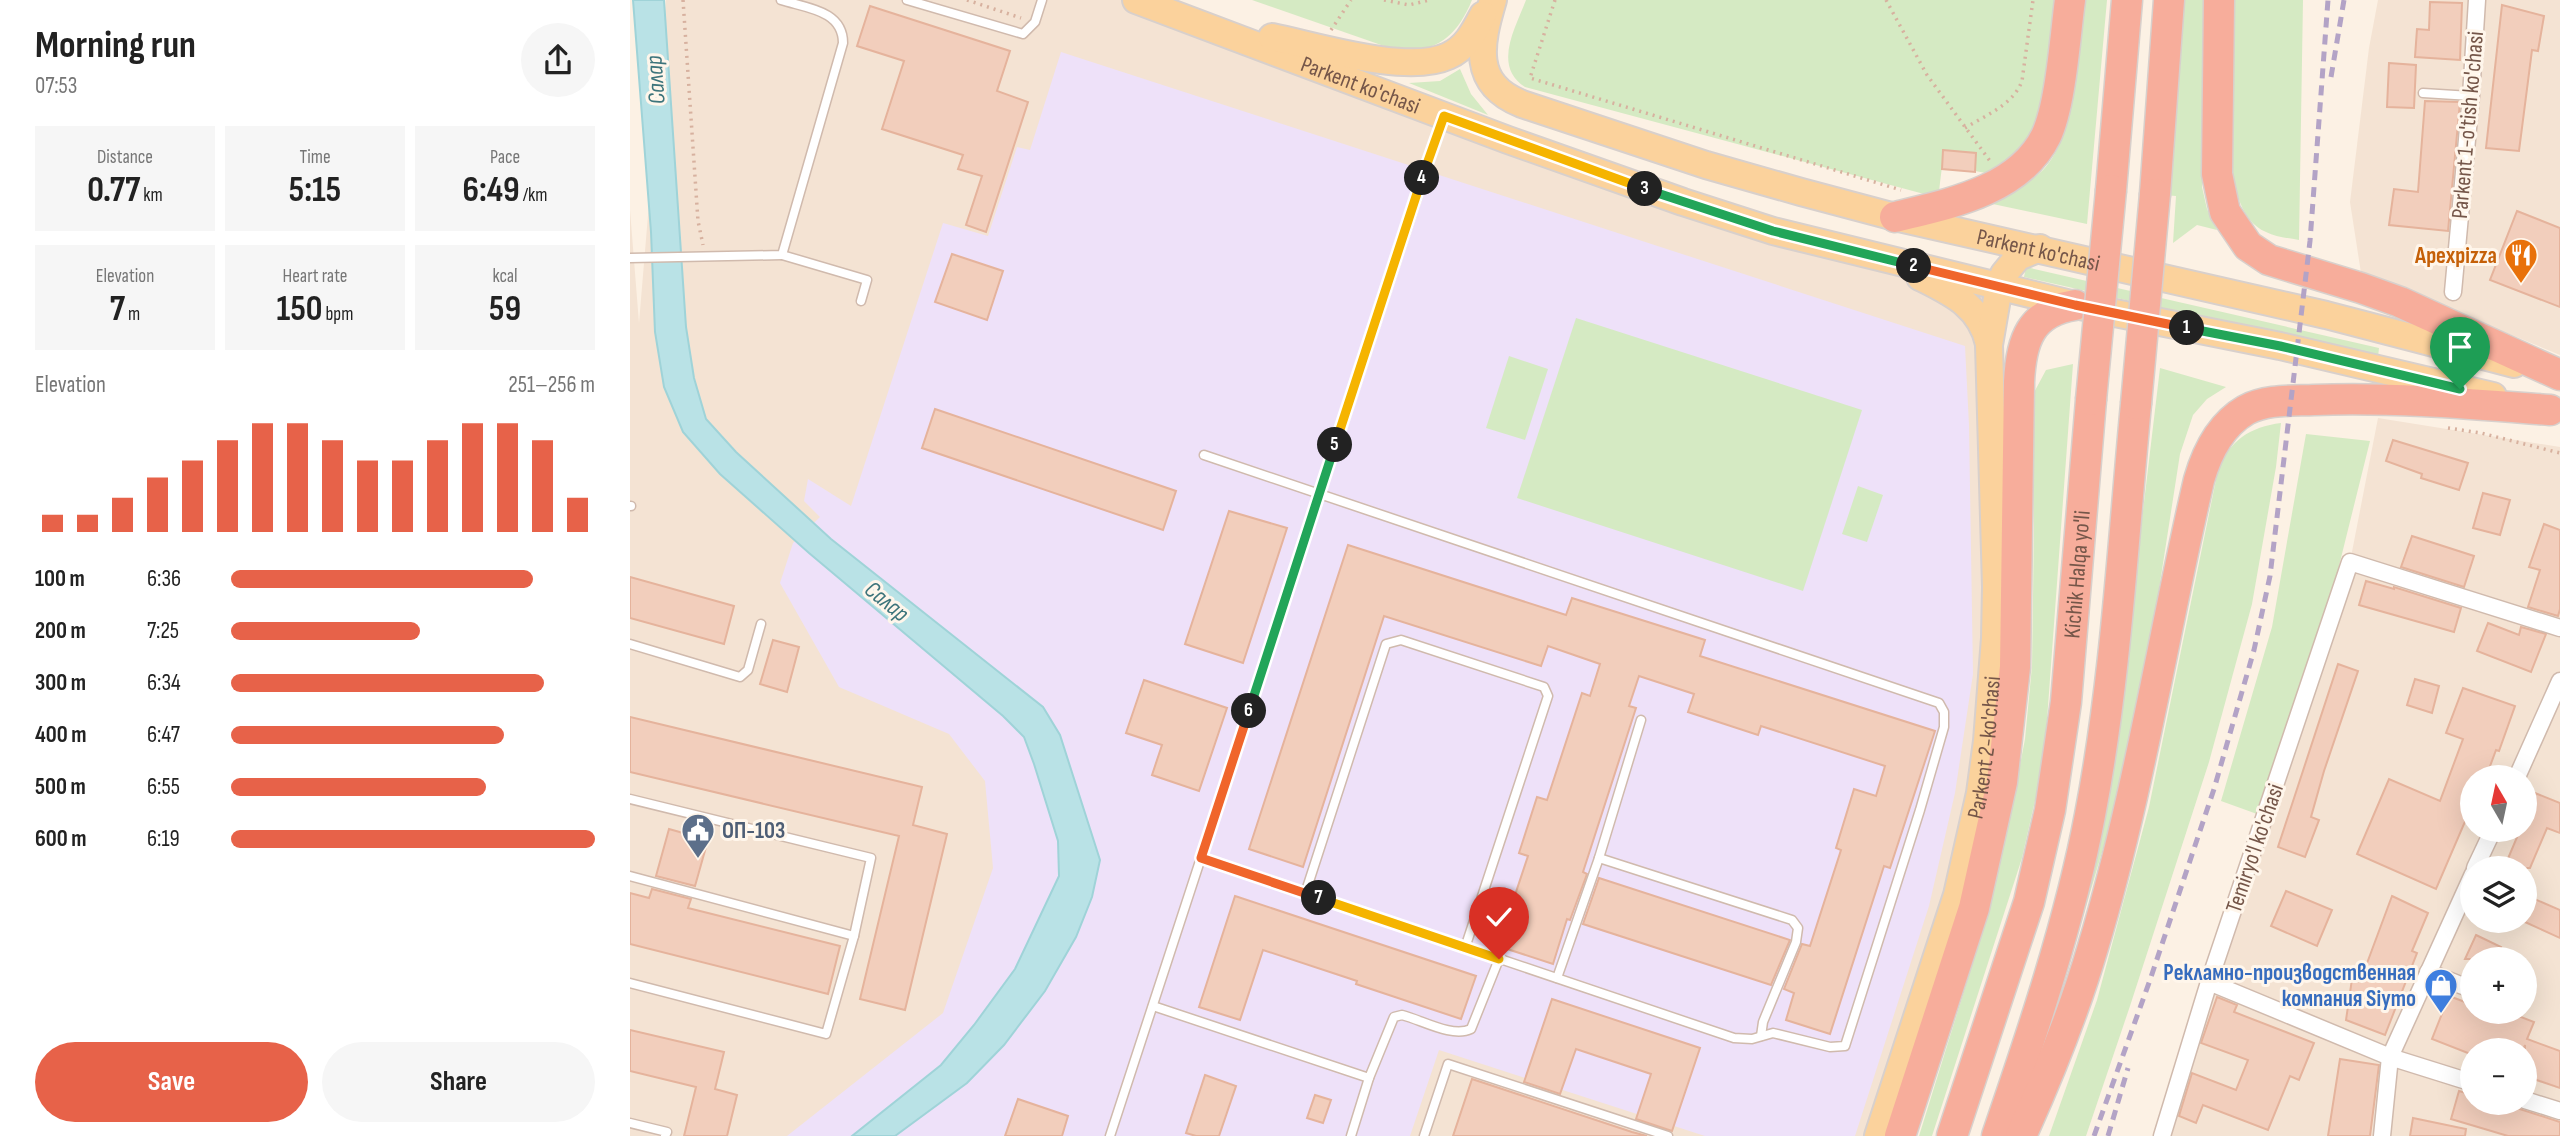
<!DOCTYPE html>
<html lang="en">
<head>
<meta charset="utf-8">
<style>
	body { margin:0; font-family:"Sofia Sans Condensed",sans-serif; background:#f6f6f6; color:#222; height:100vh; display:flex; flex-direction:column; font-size:26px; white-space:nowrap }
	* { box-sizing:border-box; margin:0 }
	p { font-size:23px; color:#767676 }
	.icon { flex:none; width:38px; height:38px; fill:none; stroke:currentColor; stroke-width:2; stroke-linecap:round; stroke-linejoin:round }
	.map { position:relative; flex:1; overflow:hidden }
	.panel { display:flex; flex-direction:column; background:#fff; width:630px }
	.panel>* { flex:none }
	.needle { width:46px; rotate:351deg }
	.fabs { position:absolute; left:1830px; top:765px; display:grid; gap:14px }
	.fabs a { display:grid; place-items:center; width:77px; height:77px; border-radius:50%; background:#fff; box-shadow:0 7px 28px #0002; font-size:35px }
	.pin { position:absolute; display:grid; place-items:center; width:60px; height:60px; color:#fff; margin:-72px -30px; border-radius:50% 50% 50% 0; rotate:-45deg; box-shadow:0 0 7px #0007 }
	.pin .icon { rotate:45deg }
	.km { position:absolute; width:35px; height:35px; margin:-18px; border-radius:50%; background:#222; color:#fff; font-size:19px; line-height:35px; text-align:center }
	.round { display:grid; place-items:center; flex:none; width:74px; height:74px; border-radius:37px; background:#f6f6f6 }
	.summary { display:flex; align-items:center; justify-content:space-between; height:119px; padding:0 35px }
	h1 { font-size:38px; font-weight:700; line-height:52px }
	.metrics { display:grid; grid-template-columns:repeat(3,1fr); gap:10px; height:119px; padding:7px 35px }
	.metrics div { display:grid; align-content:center; border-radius:0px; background:#f6f6f6; text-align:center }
	.metrics b { font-size:35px; font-weight:700 }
	.metrics small { font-size:19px; font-weight:400 }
	.metrics p { font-size:19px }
	.chart { height:196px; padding:14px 35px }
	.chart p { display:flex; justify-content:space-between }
	.chart svg { width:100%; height:126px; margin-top:7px; stroke:#e76249; stroke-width:6 }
	.button { display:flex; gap:14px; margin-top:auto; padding:14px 35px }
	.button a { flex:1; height:80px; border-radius:42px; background:#e76249; color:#fff; font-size:28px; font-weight:700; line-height:80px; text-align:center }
	.button a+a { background:#f6f6f6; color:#222 }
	ul { padding:0 35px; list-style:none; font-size:23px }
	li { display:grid; grid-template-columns:112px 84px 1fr; align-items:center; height:52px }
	li i { height:18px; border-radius:9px; background:#e76249 }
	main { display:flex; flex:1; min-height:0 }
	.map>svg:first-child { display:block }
	.residential { fill:#f4e3d3; fill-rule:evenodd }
	.education { fill:#eee1f9 }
	.green { fill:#d5eac3 }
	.water { fill:#b9e2e6; stroke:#9fd3d8; stroke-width:2 }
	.building { fill:#f2cebc; stroke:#e5b39c; stroke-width:2 }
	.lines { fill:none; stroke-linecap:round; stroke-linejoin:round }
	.lane-casing { stroke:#d0baad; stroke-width:11 }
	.street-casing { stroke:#d0baad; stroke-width:19 }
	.primary-casing { stroke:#d8d0cc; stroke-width:30 }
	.highway-casing { stroke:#d8d0cc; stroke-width:33 }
	.path { stroke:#d7b19f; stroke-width:3.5; stroke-dasharray:2 5; stroke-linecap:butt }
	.lane { stroke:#fff; stroke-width:8 }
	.street { stroke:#fff; stroke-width:16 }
	.primary { stroke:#fbd29c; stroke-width:26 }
	.highway { stroke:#f7ad9b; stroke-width:30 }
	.rail { stroke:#b3a3c6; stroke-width:5; stroke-dasharray:10 7; stroke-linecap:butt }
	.highway-bridge-casing { stroke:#d8d0cc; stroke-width:33; stroke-linecap:butt }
	.highway-bridge { stroke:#f7ad9b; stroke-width:30 }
	.split-1-casing { stroke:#fff; stroke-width:14 }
	.split-2-casing { stroke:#fff; stroke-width:14 }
	.split-3-casing { stroke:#fff; stroke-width:14 }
	.split-4-casing { stroke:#fff; stroke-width:14 }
	.split-5-casing { stroke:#fff; stroke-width:14 }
	.split-6-casing { stroke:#fff; stroke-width:14 }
	.split-7-casing { stroke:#fff; stroke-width:14 }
	.split-8-casing { stroke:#fff; stroke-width:14 }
	.split-1 { stroke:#22a559; stroke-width:9 }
	.split-2 { stroke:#f0652b; stroke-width:9 }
	.split-3 { stroke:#22a559; stroke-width:9 }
	.split-4 { stroke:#f5b400; stroke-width:9 }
	.split-5 { stroke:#f5b400; stroke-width:9 }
	.split-6 { stroke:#22a559; stroke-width:9 }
	.split-7 { stroke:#f0652b; stroke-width:9 }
	.split-8 { stroke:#f5b400; stroke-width:9 }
	.labels { text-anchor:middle; stroke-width:6; stroke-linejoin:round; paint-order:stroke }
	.street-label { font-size:23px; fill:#755649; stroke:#fff6eb }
	.food-label { font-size:23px; font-weight:bold; fill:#c56008; stroke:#fff6eb; text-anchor:end }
	.service-label { font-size:23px; font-weight:bold; fill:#4e5e75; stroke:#fff6eb; text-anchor:start }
	.shop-label { font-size:23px; font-weight:bold; fill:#366cbe; stroke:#fff6eb; text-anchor:end }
	.water-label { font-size:24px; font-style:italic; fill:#3d747b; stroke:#fff6eb }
</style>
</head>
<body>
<main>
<section class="panel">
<div class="summary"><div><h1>Morning run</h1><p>07:53</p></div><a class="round"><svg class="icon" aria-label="share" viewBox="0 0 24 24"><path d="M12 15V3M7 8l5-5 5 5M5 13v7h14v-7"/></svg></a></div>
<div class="metrics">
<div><p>Distance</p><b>0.77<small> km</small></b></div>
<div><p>Time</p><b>5:15</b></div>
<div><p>Pace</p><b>6:49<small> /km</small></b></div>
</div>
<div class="metrics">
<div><p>Elevation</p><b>7<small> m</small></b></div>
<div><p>Heart rate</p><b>150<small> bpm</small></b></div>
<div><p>kcal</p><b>59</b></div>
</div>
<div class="chart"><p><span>Elevation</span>251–256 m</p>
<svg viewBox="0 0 160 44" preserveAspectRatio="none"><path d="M5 44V38M15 44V38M25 44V32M35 44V25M45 44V19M55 44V12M65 44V6M75 44V6M85 44V12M95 44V19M105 44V19M115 44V12M125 44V6M135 44V6M145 44V12M155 44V32"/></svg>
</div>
<ul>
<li><b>100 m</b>6:36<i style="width:83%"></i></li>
<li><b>200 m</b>7:25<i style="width:52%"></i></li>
<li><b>300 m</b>6:34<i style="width:86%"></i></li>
<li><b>400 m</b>6:47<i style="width:75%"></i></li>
<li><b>500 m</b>6:55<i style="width:70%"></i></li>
<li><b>600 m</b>6:19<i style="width:100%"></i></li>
</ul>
<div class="button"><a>Save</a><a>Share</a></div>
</section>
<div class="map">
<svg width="1930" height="1136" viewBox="0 0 1930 1136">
	<rect width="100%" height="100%" fill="#fcf1e4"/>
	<g class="residential">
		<path d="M36 0H506L878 140 1369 287 1357 741 1248 1136H0V210L9 323Z"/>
		<path d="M1748 0H1930V355L1731 273 1720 202 1739 48Z"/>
		<path d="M1748 418 1930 447V1136H1533L1720 562ZM1843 777H1895V830H1843ZM1843 868H1895V920H1843ZM1843 959H1895V1012H1843ZM1843 1050H1895V1102H1843Z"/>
	</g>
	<path class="education" d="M431 52 1335 346 1339 425 1343 674 1325 793 1299 906 1225 1136H1075L809 1050 780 1136H157L313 1013 363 868 355 781 319 734 209 687 150 583 163 543 190 517 174 501 178 479 221 506 313 223 358 236 387 147 400 150Z"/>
	<g class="green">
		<path d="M622 0H842C825 41 800 58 754 46Z"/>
		<path d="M896 0H1426L1409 121 1394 152 1356 173 1345 171 1346 153 1314 150 1309 191 1294 194 895 87C862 66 886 27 896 0Z"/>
		<path d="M1455 0H1477L1457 224 1358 203C1377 193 1398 185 1413 170 1447 136 1449 47 1455 0Z"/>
		<path d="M1553 0H1577L1572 187 1577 209 1587 230 1567 225 1543 243 1546 196 1533 195Z"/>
		<path d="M1603 0H1673L1669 240C1658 238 1646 237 1636 232 1610 221 1604 186 1601 161Z"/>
		<path d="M830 69 841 94 858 115 779 83 810 81Z"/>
		<path d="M1396 267 1749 348 1748 357 1394 277Z"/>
		<path d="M946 318 1232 410 1173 591 887 498Z"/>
		<path d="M879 356 918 369 895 440 856 428Z"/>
		<path d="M1443 364 1414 761 1392 858 1302 1136H1289L1354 927 1382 807 1395 739 1402 666 1404 527 1401 398 1416 370Z"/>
		<path d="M1530 368 1596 387 1577 399 1563 415 1550 454 1518 660 1485 808 1432 988 1478 805Z"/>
		<path d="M1651 423 1646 467 1622 604 1579 762 1500 1006 1456 1136H1419L1467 1000 1519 807 1588 470C1600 440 1620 427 1651 423Z"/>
		<path d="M1676 434 1740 441 1708 570 1627 814 1591 801 1642 627Z"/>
		<path d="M1228 486 1253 495 1237 542 1212 534Z"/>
	</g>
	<path class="water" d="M3 0H34L56 327 64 378 76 419 106 452 201 539 413 707 430 735 470 860 462 897 446 937 415 991 374 1045 337 1083 265 1136H222L311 1065 344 1025 385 969 429 876 428 841 404 764 394 737 373 716 179 553 90 474 53 432 34 387 25 332 21 232Z"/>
	<g class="building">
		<path d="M1800 2 1832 3 1830 60 1785 57 1787 29 1799 30Z"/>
		<path d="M1872 5 1914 16 1908 51 1902 50 1889 151 1856 148Z"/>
		<path d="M240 6 380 51 367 91 398 102 356 232 336 225 352 176 328 169 333 155 252 129 274 61 227 46Z"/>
		<path d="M1759 63 1786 65 1784 108 1757 107Z"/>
		<path d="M1795 101 1830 102 1818 231 1759 225 1764 189 1788 192Z"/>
		<path d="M1313 150 1346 153 1345 172 1312 169Z"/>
		<path d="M1887 211 1930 228V307L1860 280Z"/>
		<path d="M322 254 373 271 357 320 305 302Z"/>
		<path d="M305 409 546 491 533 530 292 448Z"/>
		<path d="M1763 440 1838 463 1829 490 1791 478 1792 474 1756 461Z"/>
		<path d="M1853 493 1880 500 1870 535 1843 528Z"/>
		<path d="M599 511 657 528 613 663 555 644Z"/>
		<path d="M1914 524 1930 530V609L1928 616 1898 607 1910 570 1899 567Z"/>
		<path d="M1782 536 1844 556 1834 587 1771 567Z"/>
		<path d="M718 545 936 615 942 598 1075 640 1070 656 1305 731 1260 868 1254 866 1200 1034 1156 1020 1164 993 1154 989 1172 944 1180 946 1211 850 1206 848 1224 789 1246 796 1255 766 1131 726 1128 735 1058 712 1064 694 1009 676 999 706 1006 708 953 872 957 874 940 920 937 919 923 964 868 946 898 856 889 853 907 797 917 800 952 693 960 696 970 664 918 646 911 666 754 616 673 867 619 849Z"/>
		<path d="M0 577 104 606 94 644 0 618Z"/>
		<path d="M1736 581 1764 589V587L1831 608 1824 632 1729 605Z"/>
		<path d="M1858 623 1889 635 1891 627 1916 634 1901 672 1847 651Z"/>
		<path d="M143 640 169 647 157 692 130 684Z"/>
		<path d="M1708 664 1728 671 1694 771 1681 817 1689 820 1675 857 1648 847Z"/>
		<path d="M1785 679 1809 686 1802 713 1777 705Z"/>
		<path d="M514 680 597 708 569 791 522 775 532 745 496 733Z"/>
		<path d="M1833 688 1885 706 1869 751 1866 750 1856 777H1843V803L1806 889 1727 854 1759 779 1810 801 1833 739 1816 733Z"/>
		<path d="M0 717 292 787 283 825 317 834 275 1010 230 999 269 836 0 772Z"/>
		<path d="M1905 793 1930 803V833L1917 828 1900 868H1874L1890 830H1895V817Z"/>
		<path d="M39 829 78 840 65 886 26 876Z"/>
		<path d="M969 878 1160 940 1141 985 953 924Z"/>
		<path d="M22 889 61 899 58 908 210 946 198 994 0 944V893L19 898Z"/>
		<path d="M1656 891 1702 910 1687 946 1641 926Z"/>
		<path d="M1895 895 1930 910V938L1895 922Z"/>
		<path d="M605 896 846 976 831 1019 726 984 727 981 633 950 610 1020 569 1007Z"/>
		<path d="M1762 896 1798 913 1782 951 1787 953 1755 1035 1716 1020 1722 979 1730 982Z"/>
		<path d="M1846 935 1871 947 1866 959H1835Z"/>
		<path d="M1819 996 1843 1005V1012H1878L1904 1022 1897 1039 1930 1051V1088L1895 1076V1045L1893 1050H1843V1055L1802 1039Z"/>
		<path d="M1587 997 1607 1005 1604 1012 1684 1043 1669 1080 1660 1076 1638 1130 1573 1105 1566 1123 1549 1116 1562 1073 1606 1090 1618 1060 1571 1043Z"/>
		<path d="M922 999 1070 1048 1042 1131 1006 1119 1021 1074 946 1049 930 1094 894 1082Z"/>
		<path d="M0 1030 94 1052 85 1089 107 1095 97 1136H54L66 1087 0 1071Z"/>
		<path d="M1710 1059 1749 1065 1740 1136H1698Z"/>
		<path d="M575 1075 606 1086 589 1136H566L556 1133Z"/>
		<path d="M842 1079 1002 1132 1017 1136H823Z"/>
		<path d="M1829 1091 1843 1095V1102H1868L1930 1122V1136H1878L1821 1119Z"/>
		<path d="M685 1095 701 1100 693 1123 677 1118Z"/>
		<path d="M388 1099 438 1116 432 1136H375Z"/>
		<path d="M1783 1118 1836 1129 1835 1136H1780Z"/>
	</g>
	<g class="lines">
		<defs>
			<g id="lane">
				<path d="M277 0 393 34 405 22 412 0"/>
				<path d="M1793 93 1841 96"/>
				<path d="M152 255 237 280 231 301"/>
				<path d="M0 258 152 255 213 43C213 10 176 8 151 0"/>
				<path d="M0 506H1"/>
				<path d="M0 644 110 677 118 670 131 624"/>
				<path d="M0 799 241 858 224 936 196 1034 0 983"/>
				<path d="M571 858 1104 1038 1122 1039 1143 1033 1200 1047 1215 1046 1290 810 1314 727V712L1309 703 574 455"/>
				<path d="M969 858 1011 720"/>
				<path d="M0 876 224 936"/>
				<path d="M675 894 756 644 771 640 914 687 918 696 835 948"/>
				<path d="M927 978 969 858 1162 920 1168 928 1166 942 1133 1022 1131 1036"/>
				<path d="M523 1006 739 1078 764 1017 772 1015C792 1020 822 1038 841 1029L869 959"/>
				<path d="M0 1123 37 1132 35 1136"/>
				<path d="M480 1136 812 121"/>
				<path d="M721 1136 739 1078"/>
				<path d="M794 1136 818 1064 1038 1136"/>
			</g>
			<g id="street">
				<path d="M1823 292 1841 96 1847 0"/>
				<path d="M1887 777 1930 681"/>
				<path d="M1845 868 1863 830"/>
				<path d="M1798 972 1843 990"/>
				<path d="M1579 982 1760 1057 1843 1083"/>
				<path d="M1895 1100 1930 1111"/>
				<path d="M1532 1136 1579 982 1720 562 1930 628"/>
				<path d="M1752 1136 1760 1057 1843 874"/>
			</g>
			<g id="primary">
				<path id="s1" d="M506 0 878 140 1053 202 1143 231 1445 305 1650 346 1863 396"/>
				<path id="s2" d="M863 0C850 44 841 84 892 104L1076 165 1171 192 1265 217 1696 315 1884 364"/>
				<path d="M642 37C687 46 777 75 818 56 836 48 844 32 853 15"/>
				<path d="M1290 277C1322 293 1351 306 1359 344"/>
				<path id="s3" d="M1248 1136 1327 895 1350 793 1357 741 1365 638 1366 587 1359 345 1369 287 1374 274 1388 257 1410 248"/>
			</g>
			<g id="highway">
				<path d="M1589 0 1587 174 1595 212 1618 246 1639 260 1731 288 1770 302 1930 375"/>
				<path d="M1481 190 1497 0"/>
				<path d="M1525 194 1539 0"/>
				<path d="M1265 217C1318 204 1389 191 1416 136 1431 104 1435 37 1440 0"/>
				<path d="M1270 1136 1344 908 1372 782 1385 667 1389 382C1391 341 1400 312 1445 305"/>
				<path id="s4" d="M1322 1136 1399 902 1420 810 1436 702 1461 400"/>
				<path d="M1367 1136C1402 1034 1440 921 1460 815 1486 680 1493 541 1506 404"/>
				<path d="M1391 1136C1419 1074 1444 1012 1463 947 1509 794 1533 635 1569 480 1577 452 1590 425 1616 410 1637 399 1662 401 1684 400 1763 397 1842 404 1920 410"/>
			</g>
		</defs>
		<use href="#lane" class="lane-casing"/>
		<use href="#street" class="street-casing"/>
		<use href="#primary" class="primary-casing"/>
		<use href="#highway" class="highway-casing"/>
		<g class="path">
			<path d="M53 0 68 221 73 245"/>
			<path d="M337 0 391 18"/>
			<path d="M754 0 779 5 799 0"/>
			<path d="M925 0 900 78 1271 190"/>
			<path d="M1256 0 1297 75 1360 161"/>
			<path d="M701 30 721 0"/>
			<path d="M1335 128C1356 115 1383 105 1392 81L1403 0"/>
			<path d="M1818 428 1851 433 1930 453"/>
		</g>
		<use href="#lane" class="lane"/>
		<use href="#street" class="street"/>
		<use href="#primary" class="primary"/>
		<use href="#highway" class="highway"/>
		<g class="rail">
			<path d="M1701 77 1714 0"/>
			<path d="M1464 1136 1520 980 1584 789 1624 650 1640 576 1680 241 1698 0"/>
			<path d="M1478 1136 1498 1068"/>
		</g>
		<defs>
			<g id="highway-bridge">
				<path d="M1461 400 1481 190"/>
				<path d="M1506 404 1525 194"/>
			</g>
		</defs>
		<use href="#highway-bridge" class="highway-bridge-casing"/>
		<use href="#highway-bridge" class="highway-bridge"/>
	</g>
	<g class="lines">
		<defs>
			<path id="split-1" d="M1557 328 1650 346 1830 389"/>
			<path id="split-2" d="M1284 266 1445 305 1557 328"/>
			<path id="split-3" d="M1015 189 1143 231 1284 266"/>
			<path id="split-4" d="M792 178 814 116 1015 189"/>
			<path id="split-5" d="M705 445 792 178"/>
			<path id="split-6" d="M619 711 705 445"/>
			<path id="split-7" d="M619 711 571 858 689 898"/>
			<path id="split-8" d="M689 898 869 959"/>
		</defs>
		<use href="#split-1" class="split-1-casing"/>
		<use href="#split-2" class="split-2-casing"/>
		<use href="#split-3" class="split-3-casing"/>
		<use href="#split-4" class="split-4-casing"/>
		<use href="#split-5" class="split-5-casing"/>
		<use href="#split-6" class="split-6-casing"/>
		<use href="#split-7" class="split-7-casing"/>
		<use href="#split-8" class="split-8-casing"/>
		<use href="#split-1" class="split-1"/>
		<use href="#split-2" class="split-2"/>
		<use href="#split-3" class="split-3"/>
		<use href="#split-4" class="split-4"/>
		<use href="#split-5" class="split-5"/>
		<use href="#split-6" class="split-6"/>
		<use href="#split-7" class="split-7"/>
		<use href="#split-8" class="split-8"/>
	</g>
	<defs>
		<symbol id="restaurant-pin" viewBox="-11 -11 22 30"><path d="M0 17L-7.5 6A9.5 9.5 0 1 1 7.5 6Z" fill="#e8710a" stroke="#fff6eb"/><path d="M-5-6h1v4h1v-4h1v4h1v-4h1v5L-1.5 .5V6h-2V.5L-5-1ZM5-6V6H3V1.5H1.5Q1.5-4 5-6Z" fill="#fff"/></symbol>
		<symbol id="civic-pin" viewBox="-11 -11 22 30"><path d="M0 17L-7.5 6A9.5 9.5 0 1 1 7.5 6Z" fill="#5c6f8a" stroke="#fff6eb"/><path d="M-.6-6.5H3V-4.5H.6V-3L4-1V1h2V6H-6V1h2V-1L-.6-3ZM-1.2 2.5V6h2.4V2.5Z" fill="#fff"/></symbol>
		<symbol id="shop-pin" viewBox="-11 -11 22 30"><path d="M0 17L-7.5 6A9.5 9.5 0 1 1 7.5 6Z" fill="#3f7fe0" stroke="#fff6eb"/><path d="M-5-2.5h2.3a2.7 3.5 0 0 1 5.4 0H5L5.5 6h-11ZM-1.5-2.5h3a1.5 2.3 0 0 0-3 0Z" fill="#fff"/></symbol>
	</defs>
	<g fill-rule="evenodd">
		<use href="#restaurant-pin" x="1872" y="236" width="38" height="52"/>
		<use href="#civic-pin" x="49" y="811" width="38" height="52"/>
		<use href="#shop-pin" x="1792" y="966" width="38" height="52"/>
	</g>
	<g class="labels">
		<g class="street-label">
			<text dy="8" stroke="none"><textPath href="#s1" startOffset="240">Parkent ko'chasi</textPath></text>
			<text transform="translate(1837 125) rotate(-85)" y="8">Parkent 1-o'tish ko'chasi</text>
			<text dy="8" stroke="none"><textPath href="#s2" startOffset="660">Parkent ko'chasi</textPath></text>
			<text dy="8" stroke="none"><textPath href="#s4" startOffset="578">Kichik Halqa yo'li</textPath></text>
			<text dy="8" stroke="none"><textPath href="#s3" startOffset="404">Parkent 2-ko'chasi</textPath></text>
			<text transform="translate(1624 848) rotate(-71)" y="8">Temiryo'l ko'chasi</text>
		</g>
		<g class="food-label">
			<text x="1867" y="263">Apexpizza</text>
		</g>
		<g class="service-label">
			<text x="92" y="838">ОП-103</text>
		</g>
		<g class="shop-label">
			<text x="1786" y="980">Рекламно-производственная<tspan x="1786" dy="26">компания Siymo</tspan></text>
		</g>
		<g class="water-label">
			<text transform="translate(25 80) rotate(-94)" y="8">Салар</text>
			<text transform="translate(257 601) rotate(39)" y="8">Салар</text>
		</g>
	</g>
</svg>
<div class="fabs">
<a><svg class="needle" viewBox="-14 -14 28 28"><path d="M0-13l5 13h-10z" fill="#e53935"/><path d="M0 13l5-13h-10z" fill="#767676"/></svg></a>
<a><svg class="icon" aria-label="layers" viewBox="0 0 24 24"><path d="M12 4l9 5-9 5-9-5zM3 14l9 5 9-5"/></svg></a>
<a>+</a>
<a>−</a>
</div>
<div class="pin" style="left:1830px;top:389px;background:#1e9e55"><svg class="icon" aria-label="arrive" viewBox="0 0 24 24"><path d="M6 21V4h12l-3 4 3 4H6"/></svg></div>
<div class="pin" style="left:869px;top:959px;background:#d93025"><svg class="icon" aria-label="check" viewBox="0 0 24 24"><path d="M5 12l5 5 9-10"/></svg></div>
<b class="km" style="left:1557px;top:328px">1</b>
<b class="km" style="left:1284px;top:266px">2</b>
<b class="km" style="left:1015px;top:189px">3</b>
<b class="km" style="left:792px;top:178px">4</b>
<b class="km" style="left:705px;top:445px">5</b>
<b class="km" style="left:619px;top:711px">6</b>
<b class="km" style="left:689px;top:898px">7</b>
</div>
</main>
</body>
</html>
